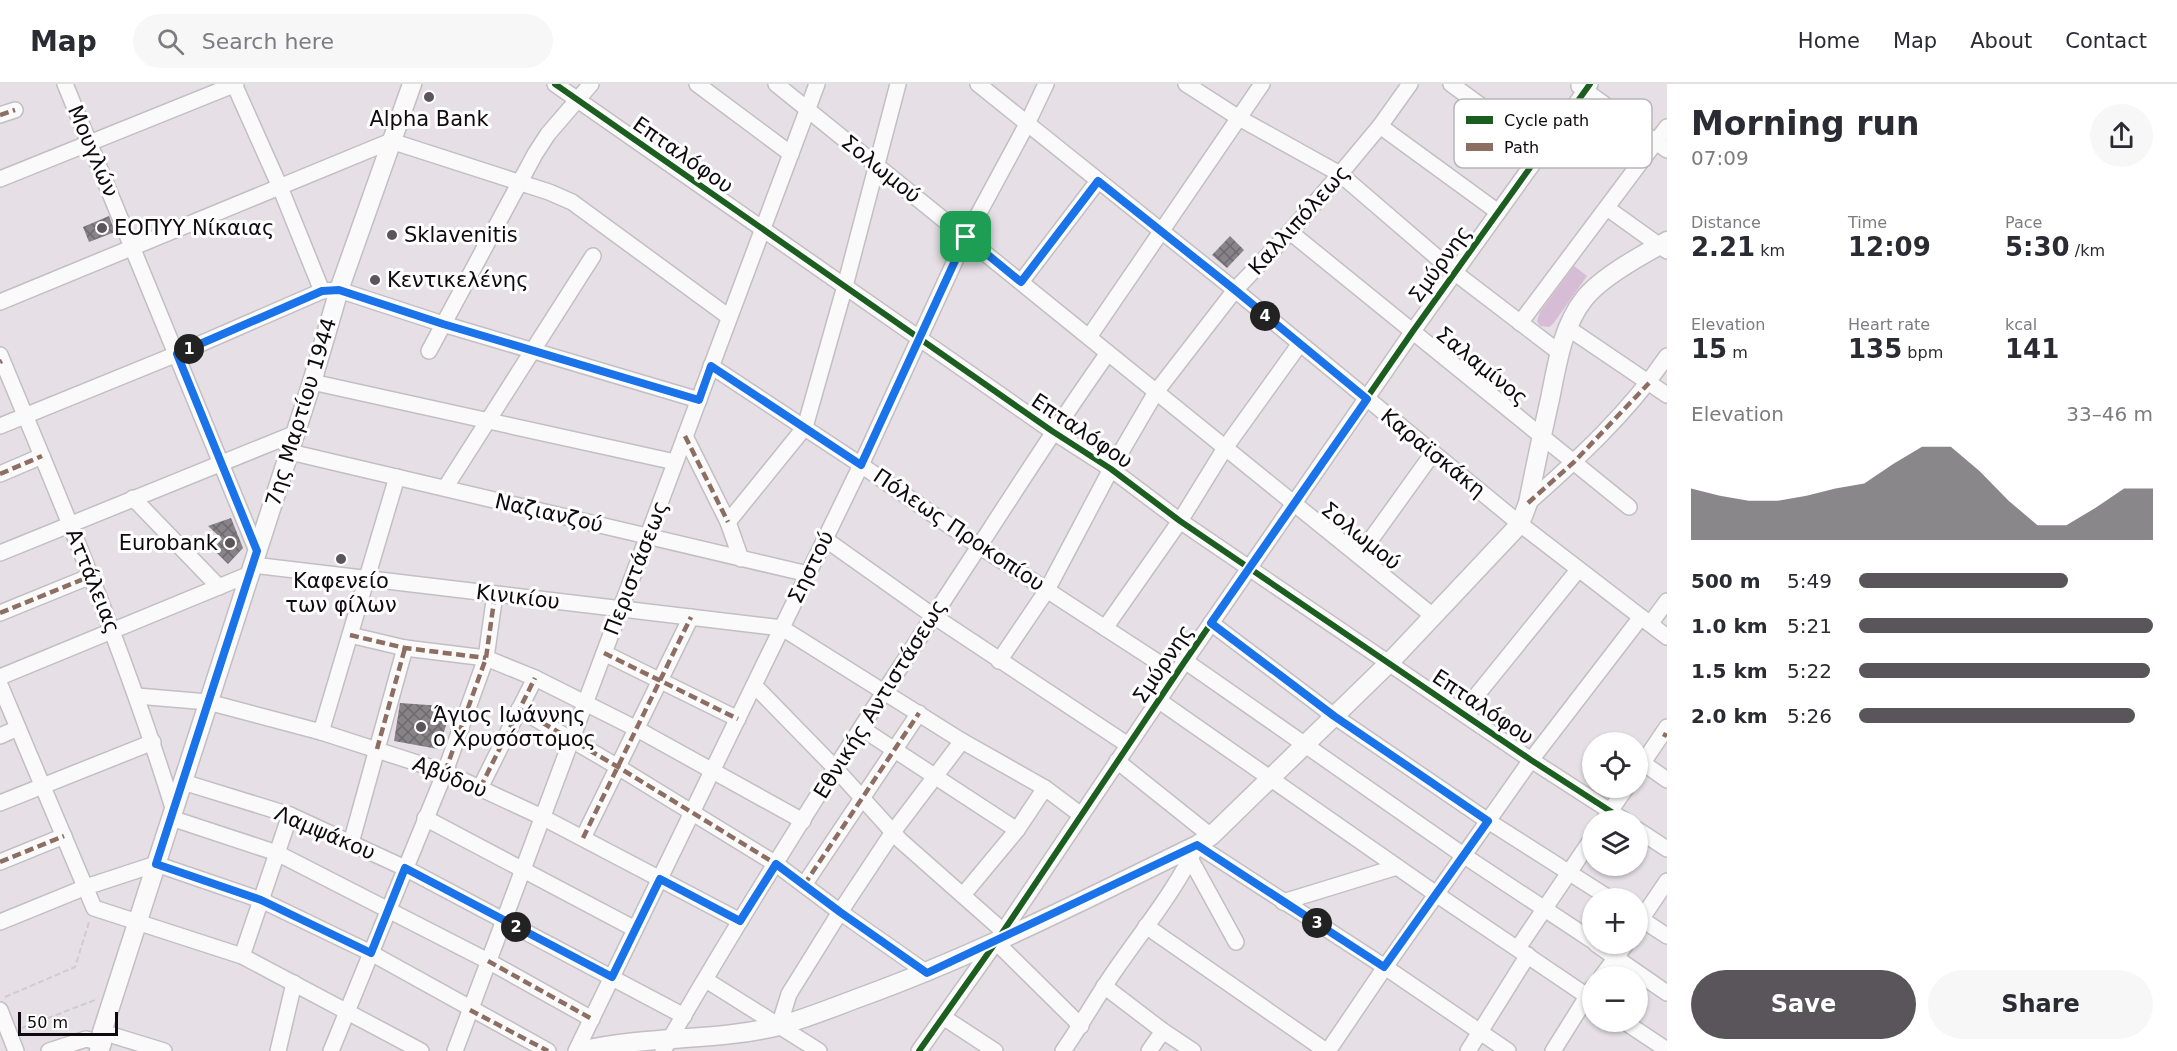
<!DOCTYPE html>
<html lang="en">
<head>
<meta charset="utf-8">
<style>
	body { margin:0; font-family:"DejaVu Sans",sans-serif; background:#f7f7f7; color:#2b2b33; height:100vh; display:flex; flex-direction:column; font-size:22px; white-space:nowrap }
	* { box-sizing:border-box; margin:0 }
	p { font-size:20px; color:#7c7c81 }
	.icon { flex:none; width:33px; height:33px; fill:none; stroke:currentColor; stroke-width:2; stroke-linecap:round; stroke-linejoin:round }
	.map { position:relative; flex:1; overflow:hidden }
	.sheet { display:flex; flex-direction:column; background:#fff; width:510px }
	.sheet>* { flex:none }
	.fabs { position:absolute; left:1582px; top:648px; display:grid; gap:12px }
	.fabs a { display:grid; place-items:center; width:66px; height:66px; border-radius:50%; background:#fff; box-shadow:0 2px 4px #0004; font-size:30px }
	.scale { position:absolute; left:18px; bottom:15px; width:100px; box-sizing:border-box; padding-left:6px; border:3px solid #0f0a0e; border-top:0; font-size:16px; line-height:21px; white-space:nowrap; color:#0f0a0e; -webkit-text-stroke:4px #fff; paint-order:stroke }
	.pin { position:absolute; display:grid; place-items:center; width:51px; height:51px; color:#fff; margin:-26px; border-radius:12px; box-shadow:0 3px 9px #0006 }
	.km { position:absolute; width:30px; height:30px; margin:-15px; border-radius:50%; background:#222; color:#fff; font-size:16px; line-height:30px; text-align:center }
	.round { display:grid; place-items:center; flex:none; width:63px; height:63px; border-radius:32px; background:#f7f7f7 }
	.summary { display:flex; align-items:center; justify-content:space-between; height:102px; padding:0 24px }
	h1 { font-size:33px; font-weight:700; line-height:45px }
	.stats { display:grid; grid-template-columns:repeat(3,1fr); gap:9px; height:102px; padding:6px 24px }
	.stats div { display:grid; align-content:center }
	.stats b { font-size:26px; font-weight:700 }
	.stats small { font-size:16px; font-weight:400 }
	.stats p { font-size:16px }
	.chart { height:168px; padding:12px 24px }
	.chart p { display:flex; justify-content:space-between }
	.chart svg { width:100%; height:108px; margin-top:6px; fill:#5a555a; opacity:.7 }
	.action { display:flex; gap:12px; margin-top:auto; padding:12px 24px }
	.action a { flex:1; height:69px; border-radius:36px; background:#5a555a; color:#fff; font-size:24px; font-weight:700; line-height:69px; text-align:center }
	.action a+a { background:#f7f7f7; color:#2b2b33 }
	ul { padding:0 24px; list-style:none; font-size:20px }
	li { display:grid; grid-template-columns:96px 72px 1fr; align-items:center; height:45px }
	li i { height:15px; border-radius:8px; background:#5a555a }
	header { display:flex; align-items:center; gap:36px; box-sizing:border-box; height:84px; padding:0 30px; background:#fff; border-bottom:2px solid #e1e1e2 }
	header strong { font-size:28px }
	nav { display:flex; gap:33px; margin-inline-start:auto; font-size:21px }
	.search { width:420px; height:54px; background:#f7f7f7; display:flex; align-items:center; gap:15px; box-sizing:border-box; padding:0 21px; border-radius:33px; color:#7c7c81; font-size:22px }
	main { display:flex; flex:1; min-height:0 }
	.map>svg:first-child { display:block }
	.grass { fill:#d7bcd5 }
	.building { fill:url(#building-cross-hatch) }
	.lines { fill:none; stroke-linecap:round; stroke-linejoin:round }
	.minor-casing { stroke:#c3bec2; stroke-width:18 }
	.major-casing { stroke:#c3bec2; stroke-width:21 }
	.path { stroke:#ceccce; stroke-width:2; stroke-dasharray:6 3; stroke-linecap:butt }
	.minor { stroke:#fbfafb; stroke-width:15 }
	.major { stroke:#fbfafb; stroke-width:18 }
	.quiet { stroke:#8d6e63; stroke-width:4.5; stroke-dasharray:9 4.5; stroke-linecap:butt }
	.cycleway-casing { stroke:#fff; stroke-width:10 }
	.cycleway { stroke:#1b5e20; stroke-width:6 }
	.route-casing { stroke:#fff; stroke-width:12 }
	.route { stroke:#1a73e8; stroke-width:8 }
	.poi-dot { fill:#5a555a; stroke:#fff; stroke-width:2 }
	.labels { text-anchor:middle; stroke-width:6; stroke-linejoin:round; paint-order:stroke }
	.poi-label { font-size:21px; fill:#0f0a0e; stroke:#fff; text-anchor:start }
	.street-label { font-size:21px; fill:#0f0a0e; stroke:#fff }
	.key { fill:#fff; stroke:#b7b6b7; stroke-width:1.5 }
	.key-label { font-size:16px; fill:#0f0a0e }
</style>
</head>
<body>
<header>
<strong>Map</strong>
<div class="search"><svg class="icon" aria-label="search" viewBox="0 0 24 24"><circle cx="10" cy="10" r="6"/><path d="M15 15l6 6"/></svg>Search here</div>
<nav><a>Home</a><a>Map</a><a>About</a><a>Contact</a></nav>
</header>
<main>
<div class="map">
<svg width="1667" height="967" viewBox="0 0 1667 967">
	<defs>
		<pattern id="building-cross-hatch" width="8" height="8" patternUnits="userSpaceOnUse" patternTransform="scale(1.5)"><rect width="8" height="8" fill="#878387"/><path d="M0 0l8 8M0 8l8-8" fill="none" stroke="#6d696d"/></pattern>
	</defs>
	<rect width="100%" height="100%" fill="#e6e0e6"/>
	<path class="grass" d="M1574 182 1587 192 1553 240 1549 243 1540 242 1537 237 1540 228Z"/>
	<g class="building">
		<path d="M109 132 115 148 89 158 83 143Z"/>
		<path d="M1230 152 1244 166 1227 184 1212 171Z"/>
		<path d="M231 434 243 464 228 480 213 465 222 455 208 442Z"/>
		<path d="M400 619 442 622 448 636 438 665 394 657Z"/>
	</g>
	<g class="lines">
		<defs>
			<g id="minor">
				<path d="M65 0 257 467"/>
				<path d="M234 0 280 103 322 207"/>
				<path d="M555 0 1052 347 1111 385 1180 437 1531 676 1624 736"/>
				<path d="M697 0 791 70"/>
				<path d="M776 0 1433 532"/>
				<path d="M978 0 1235 206 1520 440 1667 553"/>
				<path d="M1186 0 1239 34 1340 90 1454 188 1560 269"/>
				<path d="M1451 0 1542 66"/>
				<path d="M1579 2 1667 66"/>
				<path d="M0 31 15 26"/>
				<path d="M1380 42 1498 128"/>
				<path d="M0 95 236 0"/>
				<path d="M1607 124 1667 167"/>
				<path d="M1290 148 1629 423"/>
				<path d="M1021 198 1098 97"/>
				<path d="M0 218 391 57 549 108 572 118 729 233"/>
				<path d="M1520 239 1667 43"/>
				<path d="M1568 244 1667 311"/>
				<path d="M1089 253 1262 0"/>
				<path d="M429 267 535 70 548 50 591 0"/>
				<path d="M0 271C63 422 126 571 174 727"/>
				<path d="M711 282 861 381 979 462 1176 590"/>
				<path d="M312 298 675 378"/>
				<path d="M0 342 177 270 322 207 339 206 443 240 699 316"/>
				<path d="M685 352 728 438 741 475"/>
				<path d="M290 368 808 490"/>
				<path d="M0 390 42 372"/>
				<path d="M445 404 593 172"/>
				<path d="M133 414 219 503"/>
				<path d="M1528 419C1578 375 1629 328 1667 272"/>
				<path d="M728 438 805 343 845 202 898 0"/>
				<path d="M825 455 932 531 1128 661"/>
				<path d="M0 469 296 349"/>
				<path d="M1359 472 1433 369"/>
				<path d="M253 481 782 544 962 657 1045 704 1081 731"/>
				<path d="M0 529 91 492"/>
				<path d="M1211 539 1334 632 1488 737 1609 814"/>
				<path d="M1650 540 1667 517"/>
				<path d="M1105 544 1180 437 1225 364 1299 261"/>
				<path d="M350 551 405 564 486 574 535 594 637 645 803 737"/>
				<path d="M604 569 738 635"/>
				<path d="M999 577 1047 506 1111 385 1156 308 1235 206 1290 148 1340 90 1380 42 1410 0"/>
				<path d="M1185 577 1463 771 1593 857"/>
				<path d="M0 593 250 490"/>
				<path d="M0 601 94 824 242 872 421 967"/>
				<path d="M754 601 836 685 900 756 1003 847"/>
				<path d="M137 612 208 618 321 648 445 688 542 733 740 837"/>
				<path d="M1158 616 1436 810 1593 916"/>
				<path d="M519 625 618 683 776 780 840 828 927 889"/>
				<path d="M1463 628 1578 486"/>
				<path d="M861 644 1017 746"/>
				<path d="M321 648 397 393"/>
				<path d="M0 652 18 644"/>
				<path d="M1117 677 1211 752"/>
				<path d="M1643 679 1667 696"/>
				<path d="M1638 686 1667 643"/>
				<path d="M183 698 290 731 405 784 684 932"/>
				<path d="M480 704 535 594"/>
				<path d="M0 719 153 658"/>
				<path d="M171 734 277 769 488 877 592 935"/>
				<path d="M425 734 635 845"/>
				<path d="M1604 736 1626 704"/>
				<path d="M1638 746 1667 765"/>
				<path d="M583 754 691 533"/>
				<path d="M351 759 405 564"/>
				<path d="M1191 776 1236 858"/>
				<path d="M0 778 64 752"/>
				<path d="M804 801 919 629"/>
				<path d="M963 811 1017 746 1045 704"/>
				<path d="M1283 818 1397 783"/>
				<path d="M1638 833 1667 852"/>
				<path d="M0 838 86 803 156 780 261 816 371 869 548 967"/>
				<path d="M1638 840 1667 797"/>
				<path d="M1146 842 1326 967"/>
				<path d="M996 858 1081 942"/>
				<path d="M1596 860 1667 909"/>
				<path d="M1518 864 1593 753"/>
				<path d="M242 872 290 731"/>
				<path d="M1602 892 1626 860"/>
				<path d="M706 896 819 967"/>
				<path d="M1104 902 1163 947 1193 967"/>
				<path d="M0 926 16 967"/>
				<path d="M943 933 995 967"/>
				<path d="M1625 938 1667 966"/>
				<path d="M779 942 789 910 840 828 893 748 962 657"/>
				<path d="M102 948 164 967"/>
				<path d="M49 967 86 955 102 959"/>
				<path d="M278 967 294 899"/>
				<path d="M331 967 445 688 486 574 495 510"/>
				<path d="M455 967 817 0"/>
				<path d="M576 967 861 381 966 153 1027 40 1046 0"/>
				<path d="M663 967C762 795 871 627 980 461 1022 396 1063 332 1108 269"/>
				<path d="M919 967 996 858 1185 577 1413 247 1590 0"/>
				<path d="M1063 967C1082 940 1097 912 1116 885 1143 846 1177 804 1197 761L1385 883 1508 967"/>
				<path d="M1149 967 1163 947"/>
				<path d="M1328 967 1385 883 1531 676 1641 533"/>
				<path d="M1468 967 1528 871"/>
				<path d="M1553 967 1593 903"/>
			</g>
			<g id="major">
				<path d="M99 967 102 959V948L312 298 339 206 412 0"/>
				<path d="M580 967C645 951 714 958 779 942 807 934 834 923 861 913 977 871 1086 815 1197 761L1211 752 1389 579 1520 440 1528 419C1535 384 1542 350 1550 315 1557 281 1562 243 1584 215 1601 193 1642 171 1667 157"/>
			</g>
		</defs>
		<use href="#minor" class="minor-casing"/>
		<use href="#major" class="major-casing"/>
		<g class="path">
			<path d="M5 913 75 883 89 838"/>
			<path d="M22 944 95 916"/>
		</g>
		<use href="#minor" class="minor"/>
		<use href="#major" class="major"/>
		<g class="quiet">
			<path d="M0 31 15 26"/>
			<path d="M0 278 2 277"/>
			<path d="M685 352 728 438"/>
			<path d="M0 390 42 372"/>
			<path d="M1528 419 1574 378 1649 299"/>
			<path d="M0 529 91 492"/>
			<path d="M350 551 405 564 486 574"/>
			<path d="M604 569 738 635"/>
			<path d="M519 625 618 683 776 780 840 828 927 889"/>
			<path d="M1663 650 1667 652"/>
			<path d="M377 665 405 564"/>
			<path d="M445 688 486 574 495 510"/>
			<path d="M480 704 535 594"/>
			<path d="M583 754 691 533"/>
			<path d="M0 778 64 752"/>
			<path d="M804 801 919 629"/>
			<path d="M488 877 592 935"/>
			<path d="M470 926 548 967"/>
		</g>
		<defs>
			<g id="cycleway">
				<path d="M555 0 1052 347 1111 385 1180 437 1531 676 1624 736"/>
				<path d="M919 967 996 858 1185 577 1413 247 1590 0"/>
			</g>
		</defs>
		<use href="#cycleway" class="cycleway-casing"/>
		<use href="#cycleway" class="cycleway"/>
	</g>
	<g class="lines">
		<defs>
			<path id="route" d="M1098 97 1235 206 1367 315 1211 539 1334 632 1488 737 1384 883 1197 761 927 889 840 828 776 780 740 837 660 795 612 893 405 784 371 869 261 816 156 780 257 467 177 270 322 207 339 206 443 240 699 316 711 282 861 381 966 153 1021 198Z"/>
		</defs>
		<use href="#route" class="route-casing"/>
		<use href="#route" class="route"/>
	</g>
	<g class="poi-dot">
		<circle cx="429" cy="13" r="6"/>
		<circle cx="102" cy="144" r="6"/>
		<circle cx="392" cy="151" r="6"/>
		<circle cx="375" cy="196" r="6"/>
		<circle cx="230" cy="459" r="6"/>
		<circle cx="341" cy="475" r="6"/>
		<circle cx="421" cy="643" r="6"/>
	</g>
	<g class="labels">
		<g class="poi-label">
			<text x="429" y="42" text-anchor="middle">Alpha Bank</text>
			<text x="114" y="151">ΕΟΠΥΥ Νίκαιας</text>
			<text x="404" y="158">Sklavenitis</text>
			<text x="387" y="203">Κεντικελένης</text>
			<text x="218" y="466" text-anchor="end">Eurobank</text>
			<text x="341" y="504" text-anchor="middle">Καφενείο<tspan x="341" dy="24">των φίλων</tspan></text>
			<text x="433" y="638">Άγιος Ιωάννης<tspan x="433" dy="24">ο Χρυσόστομος</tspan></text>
		</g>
		<g class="street-label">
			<text transform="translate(93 67) rotate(67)" y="7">Μουγλών</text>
			<text transform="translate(683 71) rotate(35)" y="7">Επταλόφου</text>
			<text transform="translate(881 85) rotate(39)" y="7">Σολωμού</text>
			<text transform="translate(1299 136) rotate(-48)" y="7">Καλλιπόλεως</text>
			<text transform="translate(1440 180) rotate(-54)" y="7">Σμύρνης</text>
			<text transform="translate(1482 282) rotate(39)" y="7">Σαλαμίνος</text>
			<text transform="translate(301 328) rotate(-73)" y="7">7ης Μαρτίου 1944</text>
			<text transform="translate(1082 347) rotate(34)" y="7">Επταλόφου</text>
			<text transform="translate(1433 369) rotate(39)" y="7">Καραϊσκάκη</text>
			<text transform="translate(549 429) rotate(13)" y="7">Ναζιανζού</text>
			<text transform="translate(959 446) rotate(34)" y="7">Πόλεως Προκοπίου</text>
			<text transform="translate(1361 452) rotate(39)" y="7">Σολωμού</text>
			<text transform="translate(811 483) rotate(-64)" y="7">Σηστού</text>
			<text transform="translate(636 484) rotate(-69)" y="7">Περιστάσεως</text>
			<text transform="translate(93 497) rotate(68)" y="7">Αττάλειας</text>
			<text transform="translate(518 513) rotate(7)" y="7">Κινικίου</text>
			<text transform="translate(1163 580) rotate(-56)" y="7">Σμύρνης</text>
			<text transform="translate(880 615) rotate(-58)" y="7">Εθνικής Αντιστάσεως</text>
			<text transform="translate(1483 623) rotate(34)" y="7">Επταλόφου</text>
			<text transform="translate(450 693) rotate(22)" y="7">Αβύδου</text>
			<text transform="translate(325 749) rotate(23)" y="7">Λαμψάκου</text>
		</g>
	</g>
	<rect x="1454" y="15" width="198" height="69" rx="9" class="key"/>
	<rect x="1466" y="32" width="27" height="8" fill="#1b5e20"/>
	<rect x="1466" y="59" width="27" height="8" fill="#8d6e63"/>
	<g class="key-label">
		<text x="1504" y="42">Cycle path</text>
		<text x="1504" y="69">Path</text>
	</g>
</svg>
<div class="fabs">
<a><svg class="icon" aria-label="locate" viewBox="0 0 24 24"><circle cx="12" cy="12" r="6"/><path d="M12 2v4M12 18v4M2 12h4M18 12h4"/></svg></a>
<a><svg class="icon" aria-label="layers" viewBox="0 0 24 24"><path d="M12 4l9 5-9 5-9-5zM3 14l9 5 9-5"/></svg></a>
<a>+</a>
<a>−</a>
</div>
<div class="scale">50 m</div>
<div class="pin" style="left:966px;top:153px;background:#1e9e55"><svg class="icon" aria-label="arrive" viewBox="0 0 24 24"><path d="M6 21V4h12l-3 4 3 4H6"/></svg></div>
<b class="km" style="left:189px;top:265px">1</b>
<b class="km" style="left:516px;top:843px">2</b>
<b class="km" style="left:1317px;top:839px">3</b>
<b class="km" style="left:1265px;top:232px">4</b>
</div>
<section class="sheet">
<div class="summary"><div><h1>Morning run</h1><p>07:09</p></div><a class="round"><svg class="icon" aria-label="share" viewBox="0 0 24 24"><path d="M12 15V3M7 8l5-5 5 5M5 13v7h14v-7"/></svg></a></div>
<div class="stats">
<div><p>Distance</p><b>2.21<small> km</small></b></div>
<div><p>Time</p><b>12:09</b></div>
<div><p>Pace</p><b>5:30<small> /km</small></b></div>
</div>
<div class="stats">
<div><p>Elevation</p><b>15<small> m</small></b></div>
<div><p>Heart rate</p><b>135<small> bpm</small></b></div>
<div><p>kcal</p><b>141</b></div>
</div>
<div class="chart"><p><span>Elevation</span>33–46 m</p>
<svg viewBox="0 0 160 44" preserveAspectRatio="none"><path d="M0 44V23L10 26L20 28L30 28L40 26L50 23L60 21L70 13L80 6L90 6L100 16L110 28L120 38L130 38L140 31L150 23L160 23V44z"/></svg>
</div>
<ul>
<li><b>500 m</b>5:49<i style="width:71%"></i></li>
<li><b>1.0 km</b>5:21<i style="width:100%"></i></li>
<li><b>1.5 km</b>5:22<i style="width:99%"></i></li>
<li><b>2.0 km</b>5:26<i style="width:94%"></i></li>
</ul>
<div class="action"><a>Save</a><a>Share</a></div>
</section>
</main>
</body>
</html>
